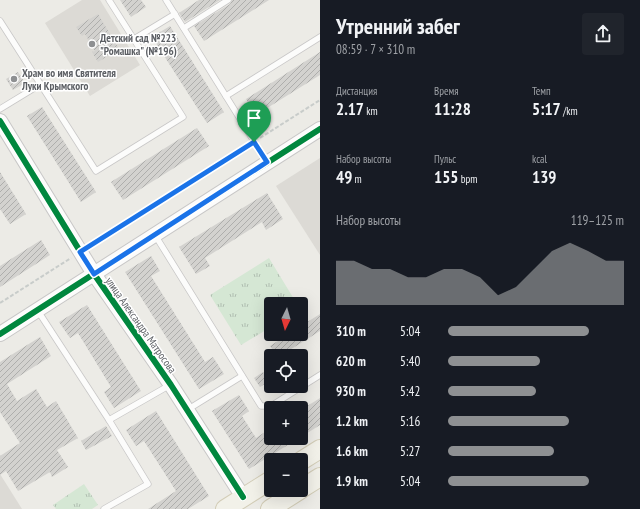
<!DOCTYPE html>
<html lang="ru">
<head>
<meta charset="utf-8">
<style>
	body { margin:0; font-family:"PT Sans Narrow",sans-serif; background:#20242c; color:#f1f3f6; height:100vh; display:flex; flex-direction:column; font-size:15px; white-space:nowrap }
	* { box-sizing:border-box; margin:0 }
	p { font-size:13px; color:#9ea1a6 }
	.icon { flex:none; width:22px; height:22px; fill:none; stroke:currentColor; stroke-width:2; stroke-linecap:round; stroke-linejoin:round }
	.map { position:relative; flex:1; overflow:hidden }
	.sheet { display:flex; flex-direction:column; background:#171b24; width:320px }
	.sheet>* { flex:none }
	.needle { width:26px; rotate:185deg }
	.controls { position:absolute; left:264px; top:297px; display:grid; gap:8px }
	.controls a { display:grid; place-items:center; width:44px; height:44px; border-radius:4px; background:#171b24; box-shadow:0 4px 16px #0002; font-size:20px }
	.pin { position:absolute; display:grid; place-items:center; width:34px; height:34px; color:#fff; margin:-41px -17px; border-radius:50% 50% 50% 0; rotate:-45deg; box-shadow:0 0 4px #0007 }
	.pin .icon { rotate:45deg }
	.round { display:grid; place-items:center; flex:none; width:42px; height:42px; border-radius:4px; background:#20242c }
	.headline { display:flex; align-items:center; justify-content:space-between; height:68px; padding:0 16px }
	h1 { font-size:22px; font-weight:700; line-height:30px }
	.figures { display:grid; grid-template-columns:repeat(3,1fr); gap:6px; height:68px; padding:4px 16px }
	.figures div { display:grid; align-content:center }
	.figures b { font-size:17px; font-weight:700 }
	.figures small { font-size:11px; font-weight:400 }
	.figures p { font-size:11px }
	.chart { height:112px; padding:8px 16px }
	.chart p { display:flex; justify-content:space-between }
	.chart svg { width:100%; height:72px; margin-top:4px; fill:#8e9092; opacity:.7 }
	ul { padding:0 16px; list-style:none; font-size:13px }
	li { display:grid; grid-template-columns:64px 48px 1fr; align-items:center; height:30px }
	li i { height:10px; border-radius:5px; background:#8e9092 }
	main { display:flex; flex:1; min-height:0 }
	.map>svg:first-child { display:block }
	.education { fill:#dcdad5 }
	.park { fill:url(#park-tufts) }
	.building { fill:url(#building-hatch) }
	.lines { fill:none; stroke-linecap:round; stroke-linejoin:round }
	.service-casing { stroke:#c8c7c7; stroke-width:7 }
	.tertiary-casing { stroke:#c8c7c7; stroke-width:16 }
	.primary-casing { stroke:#d2ccb6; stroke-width:20 }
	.path { stroke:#c8ccca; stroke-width:2; stroke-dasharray:4 2; stroke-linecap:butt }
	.service { stroke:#fcfcfb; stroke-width:5.5 }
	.tertiary { stroke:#fcfcfb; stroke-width:14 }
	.primary { stroke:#f2f1e9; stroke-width:18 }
	.cycleway-casing { stroke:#fff; stroke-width:8 }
	.cycleway { stroke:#00873e; stroke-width:6 }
	.route-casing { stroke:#fff; stroke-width:8 }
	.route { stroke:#1a73e8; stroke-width:5 }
	.poi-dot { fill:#8e9092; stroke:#fff; stroke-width:1.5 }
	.labels { text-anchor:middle; stroke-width:3; stroke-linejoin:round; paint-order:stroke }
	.poi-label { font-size:11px; font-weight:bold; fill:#5c5f64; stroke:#fff; text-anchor:start }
	.street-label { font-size:11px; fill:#5c5f64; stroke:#fff }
</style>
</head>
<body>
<main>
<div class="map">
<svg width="320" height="509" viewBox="0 0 320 509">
	<defs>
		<pattern id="park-tufts" width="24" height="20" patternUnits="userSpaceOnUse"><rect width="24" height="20" fill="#d5e7d4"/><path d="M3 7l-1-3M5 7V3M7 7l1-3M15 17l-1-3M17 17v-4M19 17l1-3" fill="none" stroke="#b0beb0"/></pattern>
		<pattern id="building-hatch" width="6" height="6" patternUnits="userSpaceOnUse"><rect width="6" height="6" fill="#d3d2cf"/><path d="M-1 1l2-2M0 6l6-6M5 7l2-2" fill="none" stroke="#aeaeac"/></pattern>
	</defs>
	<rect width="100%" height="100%" fill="#ecebe6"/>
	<g class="education">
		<path d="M82 0H100L140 65 90 96 45 23Z"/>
		<path d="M320 158V255L276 186Z"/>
		<path d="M0 474 22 509H0Z"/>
	</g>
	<g class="park">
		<path d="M269 258 297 304H271V327L241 345 210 295Z"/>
		<path d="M84 484 98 505 92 509H56L53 505Z"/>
	</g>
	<g class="building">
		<path d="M120 0H141L146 7 131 17Z"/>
		<path d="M199 0H220L185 22 179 13Z"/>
		<path d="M232 0H269L204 41 194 26 230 4Z"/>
		<path d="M98 14 119 49 98 62 92 52 95 51 85 34 82 36 76 27Z"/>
		<path d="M170 26 224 112 207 123 152 37Z"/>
		<path d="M320 52V75L256 115 246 99Z"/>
		<path d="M18 72 25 83 13 90 6 79Z"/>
		<path d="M42 107 96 192 81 202 27 116Z"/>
		<path d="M197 128 209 146 123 200 111 182Z"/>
		<path d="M0 172 26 214 10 224 0 209Z"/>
		<path d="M267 193 283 219 266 230 262 222 205 258 210 266 196 274 179 247Z"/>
		<path d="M41 240 50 255 0 287V266Z"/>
		<path d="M151 256 160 271 151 276 205 362 213 357 224 374 199 389 125 272Z"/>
		<path d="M87 305 141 391 114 408 104 392 111 387 78 333 70 338 59 322Z"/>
		<path d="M320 314V331L280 356H277L270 346 289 334H301V326Z"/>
		<path d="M40 337 51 356 7 384 17 401 36 389 47 407 56 401 78 438 57 450 68 467 52 477 50 472 18 491 6 471 0 475V456L20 443 0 412V362Z"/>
		<path d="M263 372 269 381 260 387 254 378Z"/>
		<path d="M239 395 249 411 242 416 256 438 271 428V438H299L249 469 212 411Z"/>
		<path d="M320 398V425L301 437V410Z"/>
		<path d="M156 411 209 496 188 509H148L176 491 144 441 136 446 126 430Z"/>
		<path d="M106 426 112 436 86 450 81 441Z"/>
	</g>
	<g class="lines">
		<defs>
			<g id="service">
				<path d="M166 0 267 162"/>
				<path d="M0 21 96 171 183 117 109 0"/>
				<path d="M184 28 228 0"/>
				<path d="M134 39 175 14"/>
				<path d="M226 96 320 37"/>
				<path d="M0 109 41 84"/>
				<path d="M155 235 261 406H271L320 375"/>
				<path d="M38 311 109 420 148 484 104 509"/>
				<path d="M187 410 242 376"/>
				<path d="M109 420 170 385"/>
			</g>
			<g id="tertiary">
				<path d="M0 121 94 274 171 385 243 497"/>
				<path d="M0 334 320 129"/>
			</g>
			<g id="primary">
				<path d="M301 461 320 449"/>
				<path d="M301 489 320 477"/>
				<path d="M225 509 271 480"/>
				<path d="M270 509 300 490"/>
			</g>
		</defs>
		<use href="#service" class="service-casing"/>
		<use href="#tertiary" class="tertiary-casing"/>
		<use href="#primary" class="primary-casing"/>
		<g class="path">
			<path d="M260 138 320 100"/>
			<path d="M90 246 248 146"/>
			<path d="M0 303 71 258"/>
		</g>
		<use href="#service" class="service"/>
		<use href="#tertiary" class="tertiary"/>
		<use href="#primary" class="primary"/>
		<defs>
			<g id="cycleway">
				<path d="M0 121 94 274 171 385 243 497"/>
				<path d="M0 334 320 129"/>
			</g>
		</defs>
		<use href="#cycleway" class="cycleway-casing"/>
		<use href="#cycleway" class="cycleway"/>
	</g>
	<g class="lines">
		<defs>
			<path id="route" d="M254 142 267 162 94 274 80 252Z"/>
		</defs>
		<use href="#route" class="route-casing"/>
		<use href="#route" class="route"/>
	</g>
	<g class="poi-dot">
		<circle cx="92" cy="44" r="4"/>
		<circle cx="14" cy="79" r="4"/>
	</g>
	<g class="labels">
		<g class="poi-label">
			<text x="100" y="42">Детский сад №223<tspan x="100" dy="13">"Ромашка" (№196)</tspan></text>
			<text x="22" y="77">Храм во имя Святителя<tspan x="22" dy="13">Луки Крымского</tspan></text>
		</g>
		<g class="street-label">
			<text transform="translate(141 325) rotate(55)" y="4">улица Александра Матросова</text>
		</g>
	</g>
</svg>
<div class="controls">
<a><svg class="needle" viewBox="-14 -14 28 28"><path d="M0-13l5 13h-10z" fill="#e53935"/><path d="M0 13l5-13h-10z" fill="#9ea1a6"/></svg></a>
<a><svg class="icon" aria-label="locate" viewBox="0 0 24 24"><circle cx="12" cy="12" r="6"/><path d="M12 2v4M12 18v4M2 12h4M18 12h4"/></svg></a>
<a>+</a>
<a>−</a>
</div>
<div class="pin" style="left:254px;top:142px;background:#1e9e55"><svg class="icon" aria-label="arrive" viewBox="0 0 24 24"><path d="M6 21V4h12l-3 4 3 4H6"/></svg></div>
</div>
<section class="sheet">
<div class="headline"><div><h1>Утренний забег</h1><p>08:59 · 7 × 310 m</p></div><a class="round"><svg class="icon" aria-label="share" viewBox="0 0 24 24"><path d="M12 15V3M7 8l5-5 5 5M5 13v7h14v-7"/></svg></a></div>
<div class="figures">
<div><p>Дистанция</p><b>2.17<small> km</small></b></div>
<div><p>Время</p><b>11:28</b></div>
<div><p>Темп</p><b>5:17<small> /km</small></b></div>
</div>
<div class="figures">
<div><p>Набор высоты</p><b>49<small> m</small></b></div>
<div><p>Пульс</p><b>155<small> bpm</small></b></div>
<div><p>kcal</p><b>139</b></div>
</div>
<div class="chart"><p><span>Набор высоты</span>119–125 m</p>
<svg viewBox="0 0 160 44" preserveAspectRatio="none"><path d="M0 44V17L10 17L20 22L30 22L40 27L50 27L60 22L70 22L80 27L90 38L100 33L110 22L120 11L130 6L140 11L150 17L160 17V44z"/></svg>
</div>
<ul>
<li><b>310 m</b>5:04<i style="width:80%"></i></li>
<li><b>620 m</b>5:40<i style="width:52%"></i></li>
<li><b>930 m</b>5:42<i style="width:50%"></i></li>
<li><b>1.2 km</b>5:16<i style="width:69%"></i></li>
<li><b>1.6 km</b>5:27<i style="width:60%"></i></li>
<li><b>1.9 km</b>5:04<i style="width:80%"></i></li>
</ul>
</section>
</main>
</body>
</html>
